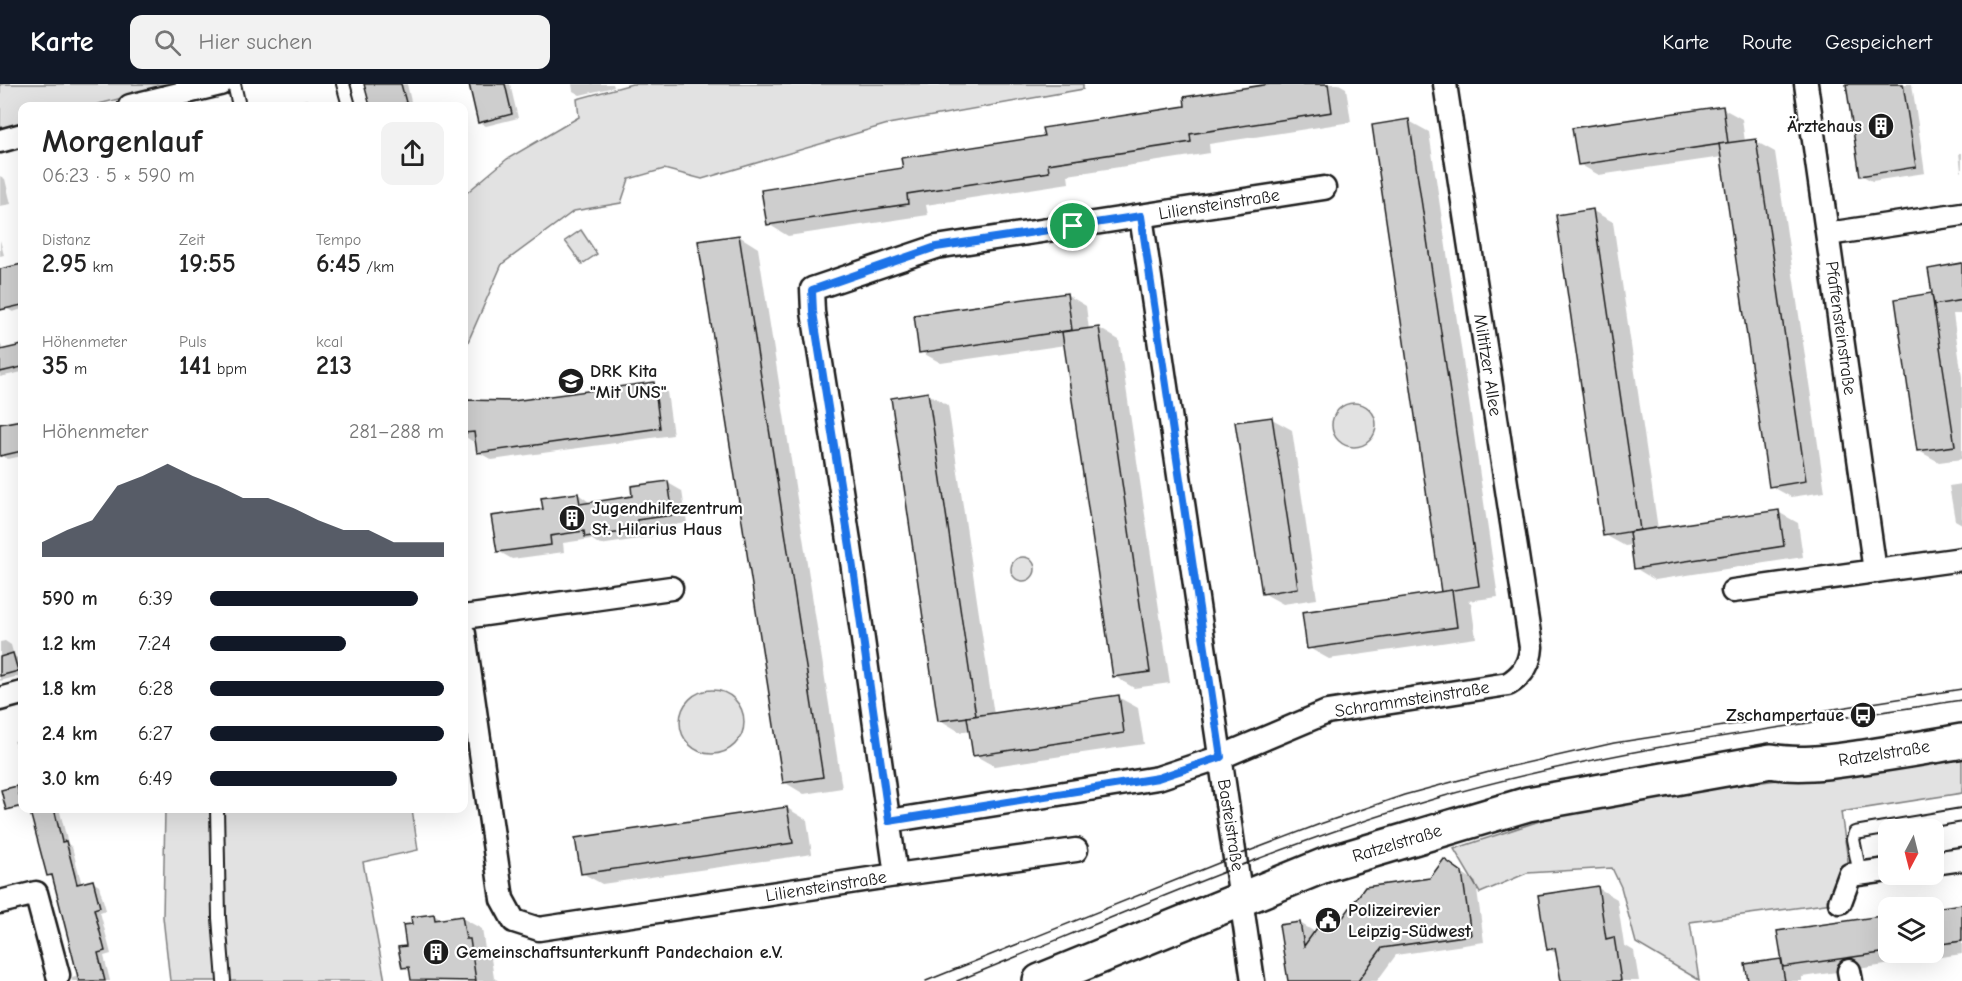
<!DOCTYPE html>
<html lang="de">
<head>
<meta charset="utf-8">
<style>
	body { margin:0; font-family:"Comic Neue",sans-serif; background:#f2f2f2; color:#222; height:100vh; display:flex; flex-direction:column; font-size:22px; white-space:nowrap }
	* { box-sizing:border-box; margin:0 }
	p { font-size:20px; color:#767676 }
	.icon { flex:none; width:33px; height:33px; fill:none; stroke:currentColor; stroke-width:2; stroke-linecap:round; stroke-linejoin:round }
	.map { position:relative; flex:1; overflow:hidden }
	.details { position:absolute; left:18px; top:18px; width:450px; height:711px; display:flex; flex-direction:column; background:#fff; border-radius:12px; box-shadow:0 6px 24px #0002 }
	.details>* { flex:none }
	.needle { width:39px; rotate:187deg }
	.fabs { position:absolute; left:1878px; top:735px; display:grid; gap:12px }
	.fabs a { display:grid; place-items:center; width:66px; height:66px; border-radius:12px; background:#fff; box-shadow:0 6px 24px #0002; font-size:30px }
	.pin { position:absolute; display:grid; place-items:center; width:51px; height:51px; color:#fff; margin:-26px; border:3px solid #fff; border-radius:50%; box-shadow:0 2px 6px #0007 }
	.round { display:grid; place-items:center; flex:none; width:63px; height:63px; border-radius:12px; background:#f2f2f2 }
	.summary { display:flex; align-items:center; justify-content:space-between; height:102px; padding:0 24px }
	h1 { font-size:33px; font-weight:800; line-height:45px }
	.stats { display:grid; grid-template-columns:repeat(3,1fr); gap:9px; height:102px; padding:6px 24px }
	.stats div { display:grid; align-content:center }
	.stats b { font-size:26px; font-weight:800 }
	.stats small { font-size:16px; font-weight:400 }
	.stats p { font-size:16px }
	.chart { height:168px; padding:12px 24px }
	.chart p { display:flex; justify-content:space-between }
	.chart svg { width:100%; height:108px; margin-top:6px; fill:#111827; opacity:.7 }
	ul { padding:0 24px; list-style:none; font-size:20px }
	li { display:grid; grid-template-columns:96px 72px 1fr; align-items:center; height:45px }
	li i { height:15px; border-radius:8px; background:#111827 }
	header { display:flex; align-items:center; gap:36px; box-sizing:border-box; height:84px; padding:0 30px; background:#111827; color:#fff }
	header strong { font-size:28px }
	nav { display:flex; gap:33px; margin-inline-start:auto; font-size:21px }
	.search { width:420px; height:54px; background:#f2f2f2; display:flex; align-items:center; gap:15px; box-sizing:border-box; padding:0 21px; border-radius:12px; color:#767676; font-size:22px }
	.map>svg:first-child { display:block }
	.green { fill:#e2e2e2; stroke:#7f7f7f; stroke-width:1.5 }
	.shadow { fill:#0003 }
	.building { fill:#cecece; stroke:#1c1c1c; stroke-width:1.5 }
	.lines { fill:none; stroke-linecap:round; stroke-linejoin:round }
	.lane-casing { stroke:#1c1c1c; stroke-width:16 }
	.street-casing { stroke:#1c1c1c; stroke-width:27 }
	.secondary-casing { stroke:#1c1c1c; stroke-width:38 }
	.lane { stroke:#fff; stroke-width:12 }
	.street { stroke:#fff; stroke-width:22 }
	.secondary { stroke:#fff; stroke-width:33 }
	.tram { stroke:#1c1c1c; stroke-width:1.5 }
	.route-casing { stroke:#fff; stroke-width:12 }
	.route { stroke:#1a73e8; stroke-width:8 }
	.labels { text-anchor:middle; stroke-width:4.5; stroke-linejoin:round; paint-order:stroke }
	.poi-label { font-size:18px; font-weight:bold; fill:#1c1c1c; stroke:#fff; text-anchor:start }
	.street-label { font-size:18px; fill:#1c1c1c; stroke:#fff }
</style>
</head>
<body>
<header>
<strong>Karte</strong>
<div class="search"><svg class="icon" aria-label="search" viewBox="0 0 24 24"><circle cx="10" cy="10" r="6"/><path d="M15 15l6 6"/></svg>Hier suchen</div>
<nav><a>Karte</a><a>Route</a><a>Gespeichert</a></nav>
</header>
<div class="map">
<svg width="1962" height="897" viewBox="0 0 1962 897">
	<rect width="100%" height="100%" fill="#fff"/>
	<filter id="ink" filterUnits="userSpaceOnUse"><feTurbulence type="fractalNoise" baseFrequency=".0167" numOctaves="2"/><feDisplacementMap in="SourceGraphic" scale="12" xChannelSelector="R" yChannelSelector="G"/><feConvolveMatrix kernelMatrix="1 2 1 2 8 2 1 2 1" color-interpolation-filters="sRGB"/></filter>
	<g filter="url(#ink)">
		<g class="green">
			<path d="M0 0H177L91 22H22V41L0 47Z"/>
			<path d="M632 0H1083V5L888 40 702 95 664 85 629 95 621 119 574 127 502 180 464 267V111L507 75 579 33 577 15Z"/>
			<path d="M581 146 597 170 582 180 565 157Z"/>
			<circle cx="1354" cy="341" r="22"/>
			<circle cx="1023" cy="485" r="12"/>
			<circle cx="712" cy="638" r="32"/>
			<path d="M1962 671V709L1841 728 1850 791 1840 818 1690 838 1699 896 1636 859 1621 803 1612 784 1527 789 1480 809 1454 765 1564 729 1718 704Z"/>
			<path d="M165 725H412L418 766 363 778 385 897H170L163 833Z"/>
		</g>
		<g class="shadow">
			<path d="M366 0H407L412 22H371Z"/>
			<path d="M470 0H510L518 34 486 42 479 38Z"/>
			<path d="M572 0H613L614 3 580 11 573 7Z"/>
			<path d="M1279 0H1339L1346 4 1351 38 1209 60 1210 69 1068 91 1069 99 926 121 928 131 788 152 768 140 904 86 1187 23Z"/>
			<path d="M1863 0H1912L1925 89 1872 97 1861 91Z"/>
			<path d="M307 15 314 19 315 22H275Z"/>
			<path d="M1722 24 1742 35 1745 58 1755 57 1775 68 1825 408 1791 413 1771 402 1722 73 1599 91 1579 80Z"/>
			<path d="M1409 37 1429 48 1498 513 1468 517 1471 519 1476 554 1329 575 1309 564 1446 509Z"/>
			<path d="M1959 69H1962V88L1961 87Z"/>
			<path d="M0 92 5 95 11 120 0 122Z"/>
			<path d="M1593 127 1613 138 1658 445 1778 428 1798 439 1803 473 1655 496 1635 484 1632 461 1625 462 1605 451Z"/>
			<path d="M739 152 758 164 842 704 804 710 784 698Z"/>
			<path d="M0 156 4 171 0 172Z"/>
			<path d="M1962 180V230H1953L1962 293V375L1939 378 1919 367 1896 216 1934 211Z"/>
			<path d="M22 181V225L13 228 6 224 0 196V187Z"/>
			<path d="M1066 210 1086 222 1089 246 1099 244 1119 256 1170 599 1134 604 1114 592 1065 261 941 279 921 268Z"/>
			<path d="M0 258 3 267 22 262V288L0 293Z"/>
			<path d="M653 300 667 308 673 351 492 376 478 368 477 356 472 357 464 352V318L513 319Z"/>
			<path d="M928 310 948 321 994 631 1118 613 1138 624 1144 660 994 682 974 671 970 646 960 648 940 636Z"/>
			<path d="M1272 335 1292 346 1317 515 1283 520 1263 509Z"/>
			<path d="M22 337V372L8 375 1 371 0 342Z"/>
			<path d="M668 399 682 407 687 439 651 444 652 453 600 461 591 455 563 459 564 468 512 475 498 467 544 426 578 410 592 420 634 413Z"/>
			<path d="M1962 400V440L1955 436 1949 402Z"/>
			<path d="M5 557 11 561 14 572 19 575 22 591 0 597V558Z"/>
			<path d="M22 655V683L14 657Z"/>
			<path d="M17 704 20 706 22 724 10 726 7 725Z"/>
			<path d="M30 724H59L68 760 72 763 82 801 93 798 99 802 106 826 100 828 111 870 104 872 110 897H72V893L79 891 55 795 48 791Z"/>
			<path d="M787 724 807 736 812 770 602 800 582 789Z"/>
			<path d="M1445 777 1476 798 1484 858 1396 871 1377 897H1289L1300 839 1315 848 1327 832 1341 840 1431 795Z"/>
			<path d="M1598 804 1617 815 1624 861 1634 867 1639 897H1562L1558 870 1548 865Z"/>
			<path d="M1962 822V870L1802 893V897H1749L1781 876 1783 878 1779 849 1888 832V868H1934V826Z"/>
			<path d="M434 831 443 837 462 834 482 845 485 865 490 868 494 894 499 897H415L412 895 411 888 403 883 414 841Z"/>
		</g>
		<g class="building">
			<path d="M364 0H401L407 22H370Z"/>
			<path d="M469 0H505L512 30 478 39Z"/>
			<path d="M1270 0H1328L1332 28 1190 50 1191 58 1048 80 1049 88 907 110 908 120 767 141 761 106 903 84 901 74 1044 52 1042 44 1185 22 1184 13Z"/>
			<path d="M1846 0H1903L1916 83 1860 92Z"/>
			<path d="M1723 22 1728 59 1578 81 1572 44Z"/>
			<path d="M1409 35 1479 502 1441 508 1372 41Z"/>
			<path d="M1756 55 1806 397 1769 403 1719 60Z"/>
			<path d="M1593 125 1640 446 1603 452 1556 131Z"/>
			<path d="M739 151 823 693 783 699 698 157Z"/>
			<path d="M1962 179V216L1934 221 1932 210 1955 362 1917 367 1895 215 1932 209 1928 185Z"/>
			<path d="M22 180V221L0 226V185Z"/>
			<path d="M1067 209 1072 246 919 269 914 231Z"/>
			<path d="M1099 243 1150 588 1113 593 1062 248Z"/>
			<path d="M22 261V283L0 288V266Z"/>
			<path d="M654 298 660 344 477 369 474 348 464 349V316L513 317Z"/>
			<path d="M928 308 976 632 938 637 891 314Z"/>
			<path d="M1272 333 1298 504 1262 510 1235 338Z"/>
			<path d="M22 336V367L0 372V340Z"/>
			<path d="M668 397 673 431 637 436 639 446 585 453 584 447 550 452 551 461 497 468 491 432 543 425 541 414 578 409 580 420 632 412 631 402Z"/>
			<path d="M1779 426 1784 462 1634 485 1629 448Z"/>
			<path d="M1452 506 1457 543 1307 565 1302 528Z"/>
			<path d="M13 569 18 587 0 592V573Z"/>
			<path d="M1119 611 1124 649 973 672 967 633Z"/>
			<path d="M17 702 22 722 6 726 1 706Z"/>
			<path d="M787 723 793 759 581 790 575 754Z"/>
			<path d="M29 724H54L62 758 66 757 77 800 93 796 100 823 94 825 105 867 98 869 105 897H79L52 791 47 792Z"/>
			<path d="M1444 775 1462 788 1471 851 1382 864 1358 897H1288L1279 841 1300 838 1304 862 1327 830 1339 839 1365 803 1430 794Z"/>
			<path d="M1598 802 1606 855 1614 853 1621 897H1561L1555 864 1547 866 1538 811Z"/>
			<path d="M1962 820V857L1934 861V824Z"/>
			<path d="M434 830 435 836 462 832 466 855H470L476 897 411 896 409 883 402 884 398 863 406 862 403 841 412 840 411 833Z"/>
			<path d="M1888 831V868L1783 883 1777 847Z"/>
			<path d="M1781 875 1785 897H1748L1745 880Z"/>
		</g>
		<g class="lines">
			<defs>
				<g id="lane">
					<path d="M234 0 239 22"/>
					<path d="M343 0 349 22"/>
					<path d="M217 724 219 834 224 897"/>
					<path d="M1860 790 1853 755 1855 749 1962 731"/>
				</g>
				<g id="street">
					<path d="M1806 0 1875 487"/>
					<path d="M130 22 220 0"/>
					<path d="M0 57 22 51"/>
					<path d="M1141 132 1253 897"/>
					<path d="M1828 150 1962 130"/>
					<path d="M1733 507 1962 475"/>
					<path d="M464 533 671 504"/>
					<path d="M464 550 502 815 514 837 539 845 896 791 850 463 813 228 812 205 936 163 1324 104"/>
					<path d="M0 615 22 609"/>
					<path d="M889 737 1158 694 1221 673 1327 628 1508 600C1523 591 1530 580 1531 563L1445 0"/>
					<path d="M1934 779 1962 775"/>
					<path d="M896 791 1076 766"/>
					<path d="M0 818 36 809 58 891"/>
					<path d="M1840 818 1850 791 1888 786"/>
					<path d="M1849 887 1851 897"/>
				</g>
				<path id="secondary" d="M1040 897 1330 779 1528 720 1771 677C1801 683 1834 677 1864 673 1897 668 1930 663 1962 657"/>
			</defs>
			<use href="#lane" class="lane-casing"/>
			<use href="#street" class="street-casing"/>
			<use href="#secondary" class="secondary-casing"/>
			<use href="#lane" class="lane"/>
			<use href="#street" class="street"/>
			<use href="#secondary" class="secondary"/>
			<g class="tram">
				<path d="M926 897 1236 772 1320 740 1404 711 1504 684 1614 659 1962 605"/>
				<path d="M957 897C1115 833 1271 763 1434 715 1606 665 1785 643 1962 616"/>
			</g>
		</g>
	</g>
	<g class="lines" filter="url(#ink)">
		<defs>
			<path id="route" d="M1141 132 1221 673 1158 694 889 737 850 463 813 228 812 206 936 163Z"/>
		</defs>
		<use href="#route" class="route-casing"/>
		<use href="#route" class="route"/>
	</g>
	<defs>
		<symbol id="building-disc" viewBox="-11 -11 22 22"><circle r="9.5" fill="#1c1c1c" stroke="#fff"/><path d="M-4-6H4V6H1V3H-1V6H-4ZM-2.5-4.3h1.7v1.8h-1.7ZM.8-4.3h1.7v1.8H.8ZM-2.5-1h1.7V.8h-1.7ZM.8-1h1.7V.8H.8Z" fill="#fff"/></symbol>
		<symbol id="school-disc" viewBox="-11 -11 22 22"><circle r="9.5" fill="#1c1c1c" stroke="#fff"/><path d="M0-5L7-2L0 1L-7-2ZM-4 1L0 2.5L4 1V4Q0 6-4 4Z" fill="#fff"/></symbol>
		<symbol id="bus-disc" viewBox="-11 -11 22 22"><circle r="9.5" fill="#1c1c1c" stroke="#fff"/><path d="M-5-6H5V4H4V6H2V4H-2V6H-4V4H-5ZM-3.5-4V0h7V-4ZM-3.5 1.2v1.5H-2V1.2ZM2 1.2v1.5H3.5V1.2Z" fill="#fff"/></symbol>
		<symbol id="civic-disc" viewBox="-11 -11 22 22"><circle r="9.5" fill="#1c1c1c" stroke="#fff"/><path d="M-.6-6.5H3V-4.5H.6V-3L4-1V1h2V6H-6V1h2V-1L-.6-3ZM-1.2 2.5V6h2.4V2.5Z" fill="#fff"/></symbol>
	</defs>
	<g fill-rule="evenodd">
		<use href="#building-disc" x="1866" y="27" width="30" height="30"/>
		<use href="#school-disc" x="556" y="282" width="30" height="30"/>
		<use href="#building-disc" x="557" y="419" width="30" height="30"/>
		<use href="#bus-disc" x="1848" y="616" width="30" height="30"/>
		<use href="#civic-disc" x="1313" y="821" width="30" height="30"/>
		<use href="#building-disc" x="421" y="853" width="30" height="30"/>
	</g>
	<g class="labels">
		<g class="poi-label">
			<text x="1862" y="48" text-anchor="end">Ärztehaus</text>
			<text x="590" y="293">DRK Kita<tspan x="590" dy="21">"Mit UNS"</tspan></text>
			<text x="592" y="430">Jugendhilfezentrum<tspan x="592" dy="21">St. Hilarius Haus</tspan></text>
			<text x="1844" y="637" text-anchor="end">Zschampertaue</text>
			<text x="1348" y="832">Polizeirevier<tspan x="1348" dy="21">Leipzig-Südwest</tspan></text>
			<text x="456" y="874">Gemeinschaftsunterkunft Pandechaion e.V.</text>
		</g>
		<g class="street-label">
			<text transform="translate(1219 120) rotate(-9)" y="6">Liliensteinstraße</text>
			<text transform="translate(1841 244) rotate(82)" y="6">Pfaffensteinstraße</text>
			<text transform="translate(1488 281) rotate(81)" y="6">Miltitzer Allee</text>
			<text transform="translate(1412 615) rotate(-9)" y="6">Schrammsteinstraße</text>
			<text transform="translate(1884 669) rotate(-9)" y="6">Ratzelstraße</text>
			<text transform="translate(1231 741) rotate(81)" y="6">Basteistraße</text>
			<text transform="translate(1397 759) rotate(-17)" y="6">Ratzelstraße</text>
			<text transform="translate(826 802) rotate(-9)" y="6">Liliensteinstraße</text>
		</g>
	</g>
</svg>
<div class="fabs">
<a><svg class="needle" viewBox="-14 -14 28 28"><path d="M0-13l5 13h-10z" fill="#e53935"/><path d="M0 13l5-13h-10z" fill="#767676"/></svg></a>
<a><svg class="icon" aria-label="layers" viewBox="0 0 24 24"><path d="M12 4l9 5-9 5-9-5zM3 14l9 5 9-5"/></svg></a>
</div>
<div class="pin" style="left:1073px;top:142px;background:#1e9e55"><svg class="icon" aria-label="arrive" viewBox="0 0 24 24"><path d="M6 21V4h12l-3 4 3 4H6"/></svg></div>
<section class="details">
<div class="summary"><div><h1>Morgenlauf</h1><p>06:23 · 5 × 590 m</p></div><a class="round"><svg class="icon" aria-label="share" viewBox="0 0 24 24"><path d="M12 15V3M7 8l5-5 5 5M5 13v7h14v-7"/></svg></a></div>
<div class="stats">
<div><p>Distanz</p><b>2.95<small> km</small></b></div>
<div><p>Zeit</p><b>19:55</b></div>
<div><p>Tempo</p><b>6:45<small> /km</small></b></div>
</div>
<div class="stats">
<div><p>Höhenmeter</p><b>35<small> m</small></b></div>
<div><p>Puls</p><b>141<small> bpm</small></b></div>
<div><p>kcal</p><b>213</b></div>
</div>
<div class="chart"><p><span>Höhenmeter</span>281–288 m</p>
<svg viewBox="0 0 160 44" preserveAspectRatio="none"><path d="M0 44V38L10 33L20 29L30 15L40 11L50 6L60 11L70 15L80 20L90 20L100 24L110 29L120 33L130 33L140 38L150 38L160 38V44z"/></svg>
</div>
<ul>
<li><b>590 m</b>6:39<i style="width:89%"></i></li>
<li><b>1.2 km</b>7:24<i style="width:58%"></i></li>
<li><b>1.8 km</b>6:28<i style="width:100%"></i></li>
<li><b>2.4 km</b>6:27<i style="width:100%"></i></li>
<li><b>3.0 km</b>6:49<i style="width:80%"></i></li>
</ul>
</section>
</div>
</body>
</html>
